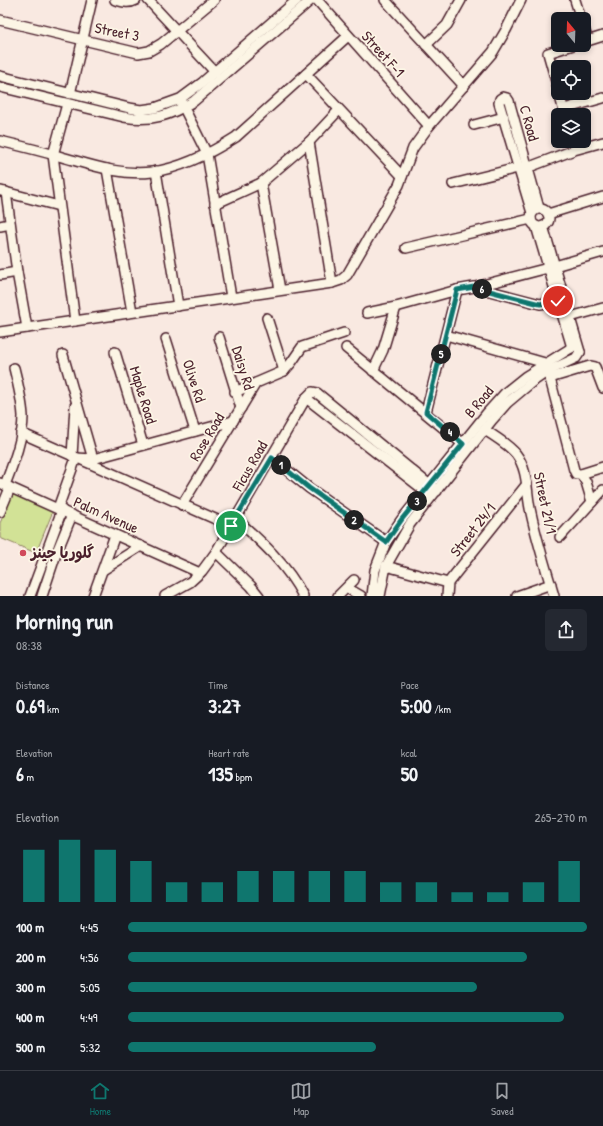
<!DOCTYPE html>
<html lang="en">
<head>
<meta charset="utf-8">
<style>
	body { margin:0; font-family:"Patrick Hand","Playpen Sans Arabic",sans-serif; background:#242831; color:#f1f3f6; height:100vh; display:flex; flex-direction:column; font-size:15px; white-space:nowrap }
	* { box-sizing:border-box; margin:0 }
	p { font-size:13px; color:#9ea1a6 }
	.icon { flex:none; width:22px; height:22px; fill:none; stroke:currentColor; stroke-width:2; stroke-linecap:round; stroke-linejoin:round }
	.map { position:relative; height:596px; overflow:hidden }
	.panel { display:flex; flex-direction:column; background:#171b24; flex:1 }
	.panel>* { flex:none }
	.needle { width:26px; rotate:341deg }
	.tools { position:absolute; left:551px; top:12px; display:grid; gap:8px }
	.tools a { display:grid; place-items:center; width:40px; height:40px; border-radius:6px; background:#171b24; box-shadow:0 2px 6px #0003; font-size:20px }
	.pin { position:absolute; display:grid; place-items:center; width:34px; height:34px; color:#fff; margin:-17px; border:2px solid #fff; border-radius:50%; box-shadow:0 1px 4px #0007 }
	.km { position:absolute; width:20px; height:20px; margin:-10px; border-radius:50%; background:#222; color:#fff; font-size:11px; line-height:20px; text-align:center }
	.round { display:grid; place-items:center; flex:none; width:42px; height:42px; border-radius:6px; background:#242831 }
	.summary { display:flex; align-items:center; justify-content:space-between; height:68px; padding:0 16px }
	h1 { font-size:22px; font-weight:700; line-height:30px }
	.metrics { display:grid; grid-template-columns:repeat(3,1fr); gap:6px; height:68px; padding:4px 16px }
	.metrics div { display:grid; align-content:center }
	.metrics b { font-size:20px; font-weight:700 }
	.metrics small { font-size:11px; font-weight:400 }
	.metrics p { font-size:11px }
	.chart { height:112px; padding:8px 16px }
	.chart p { display:flex; justify-content:space-between }
	.chart svg { width:100%; height:72px; margin-top:4px; stroke:#0f766e; stroke-width:6 }
	ul { padding:0 16px; list-style:none; font-size:13px }
	li { display:grid; grid-template-columns:64px 48px 1fr; align-items:center; height:30px }
	li i { height:10px; border-radius:5px; background:#0f766e }
	.dock { display:flex; justify-content:space-around; align-items:center; height:56px; border-top:1px solid #363941; background:#171b24; font-size:11px; color:#9ea1a6 }
	.dock a { display:grid; justify-items:center; gap:2px }
	.dock .on { color:#0f766e }
	.map>svg:first-child { display:block }
	.park { fill:#d2e296; stroke:#8e8060 }
	.lines { fill:none; stroke-linecap:round; stroke-linejoin:round }
	.minor-casing { stroke:#4a1f2b; stroke-width:12 }
	.minor { stroke:#fcf5e5; stroke-width:9 }
	.route-casing { stroke:#fff; stroke-width:8 }
	.route { stroke:#0f766e; stroke-width:5 }
	.poi-dot { fill:#d1495b; stroke:#fcf5e5; stroke-width:1.5 }
	.labels { text-anchor:middle; stroke-width:3.5; stroke-linejoin:round; paint-order:stroke }
	.street-label { font-size:15px; fill:#4a1f2b; stroke:#fcf5e5 }
	.poi-label { font-size:15px; font-weight:bold; fill:#4a1f2b; stroke:#fcf5e5; text-anchor:start }
</style>
</head>
<body>
<div class="map">
<svg width="603" height="596" viewBox="0 0 603 596">
	<rect width="100%" height="100%" fill="#f9e9e1"/>
	<filter id="ink" filterUnits="userSpaceOnUse"><feTurbulence type="fractalNoise" baseFrequency=".025" numOctaves="2"/><feDisplacementMap in="SourceGraphic" scale="8" xChannelSelector="R" yChannelSelector="G"/><feConvolveMatrix kernelMatrix="1 2 1 2 8 2 1 2 1" color-interpolation-filters="sRGB"/></filter>
	<g filter="url(#ink)">
		<path class="park" d="M13 494 53 511 36 553 0 538V523Z"/>
		<g class="lines">
			<defs>
				<g id="minor">
					<path d="M115 0C123 2 129 4 136 0"/>
					<path d="M148 0 215 72"/>
					<path d="M317 0 429 126"/>
					<path d="M385 0 464 86"/>
					<path d="M575 0 581 19"/>
					<path d="M0 20 138 53 149 51 161 44 214 0"/>
					<path d="M584 28 588 41"/>
					<path d="M584 42 603 36"/>
					<path d="M426 45 447 25 461 0"/>
					<path d="M306 74 402 176"/>
					<path d="M0 76 129 108 141 110 155 108 180 99 203 82 297 0"/>
					<path d="M0 87 124 117C152 122 171 115 194 101L311 0"/>
					<path d="M558 88 548 53 573 45"/>
					<path d="M559 93 565 115"/>
					<path d="M70 94 92 0"/>
					<path d="M181 102 207 154 231 297"/>
					<path d="M67 104 53 155 75 321"/>
					<path d="M564 109 603 98"/>
					<path d="M474 125 504 117"/>
					<path d="M0 141C21 146 41 151 62 157 91 165 122 176 152 172 182 168 211 153 236 137L348 36"/>
					<path d="M309 142 332 283"/>
					<path d="M532 166 574 150 603 142"/>
					<path d="M107 169 132 312"/>
					<path d="M156 171 178 306"/>
					<path d="M261 183 280 290"/>
					<path d="M453 184 518 168"/>
					<path d="M1 191 59 206"/>
					<path d="M6 192 17 272 27 328"/>
					<path d="M215 204 261 183 309 142 339 110"/>
					<circle cx="540" cy="218" r="9"/>
					<path d="M532 213 499 103 500 99 503 97 507 98 509 101 539 208"/>
					<path d="M548 214 603 197"/>
					<path d="M0 226 10 224"/>
					<path d="M536 226 571 344V348"/>
					<path d="M543 226 580 352"/>
					<path d="M406 248 531 219"/>
					<path d="M0 275 17 272"/>
					<path d="M475 287 548 268 603 252"/>
					<path d="M367 313 396 307 457 290 474 287 540 304 558 301"/>
					<path d="M570 317 603 308"/>
					<path d="M0 332 332 283 341 280 347 275 399 185 413 148 429 126 493 52 506 30 521 0"/>
					<path d="M446 335 545 363"/>
					<path d="M219 337 241 408"/>
					<path d="M166 339 195 431"/>
					<path d="M346 348 463 444"/>
					<path d="M115 352 143 445"/>
					<path d="M63 355 93 459"/>
					<path d="M284 371 291 363 302 347 344 333"/>
					<path d="M373 371 383 350 396 307"/>
					<path d="M548 371 574 470 576 474H581L603 467"/>
					<path d="M550 378 590 366 595 367 603 388"/>
					<path d="M235 392 284 371 267 318"/>
					<path d="M306 398 429 494"/>
					<path d="M426 412 457 290"/>
					<path d="M485 430C495 437 508 444 516 454 529 471 526 494 531 513 537 541 546 569 554 596"/>
					<path d="M21 433 231 526"/>
					<path d="M72 456 75 406"/>
					<path d="M272 458 309 488 386 542"/>
					<path d="M581 474 586 482 592 502"/>
					<path d="M0 483 200 573"/>
					<path d="M5 485C13 464 23 439 23 416 22 400 18 384 14 368"/>
					<path d="M182 505 256 383"/>
					<path d="M58 508 76 458 93 459 233 421"/>
					<path d="M0 512 10 488"/>
					<path d="M236 519C262 542 287 565 303 596"/>
					<path d="M560 537 603 490"/>
					<path d="M216 552 251 586 259 596"/>
					<path d="M386 566 448 583"/>
					<path d="M103 570 141 546"/>
					<path d="M347 588 361 596"/>
					<path d="M30 596 62 510"/>
					<path d="M42 596 56 554 72 515"/>
					<path d="M93 596 115 535"/>
					<path d="M165 596 190 582 202 571 216 552 306 398 312 392 317 393 437 491"/>
					<path d="M338 596 354 580"/>
					<path d="M372 596 375 570 386 542 402 519 487 413 506 392 526 376 571 348"/>
					<path d="M380 596 386 566 410 524 492 420 507 403 532 382 548 371 576 358 580 352"/>
					<path d="M447 596 448 583 527 484"/>
					<path d="M517 596 551 584"/>
				</g>
			</defs>
			<use href="#minor" class="minor-casing"/>
			<use href="#minor" class="minor"/>
		</g>
	</g>
	<g class="lines" filter="url(#ink)">
		<defs>
			<path id="route" d="M231 526 272 458 309 488 386 542 402 519 463 444 426 412 457 290 474 287 540 304 558 301"/>
		</defs>
		<use href="#route" class="route-casing"/>
		<use href="#route" class="route"/>
	</g>
	<circle class="poi-dot" cx="23" cy="553" r="4"/>
	<g class="labels">
		<g class="street-label">
			<text transform="translate(117 32) rotate(11)" y="5">Street 3</text>
			<text transform="translate(383 54) rotate(48)" y="5">Street F-1</text>
			<text transform="translate(529 123) rotate(74)" y="5">C Road</text>
			<text transform="translate(243 368) rotate(73)" y="5">Daisy Rd</text>
			<text transform="translate(194 381) rotate(72)" y="5">Olive Rd</text>
			<text transform="translate(143 395) rotate(73)" y="5">Maple Road</text>
			<text transform="translate(479 402) rotate(-50)" y="5">B Road</text>
			<text transform="translate(207 437) rotate(-59)" y="5">Rose Road</text>
			<text transform="translate(250 466) rotate(-60)" y="5">Ficus Road</text>
			<text transform="translate(545 503) rotate(78)" y="5">Street 21/1</text>
			<text transform="translate(106 515) rotate(24)" y="5">Palm Avenue</text>
			<text transform="translate(473 530) rotate(-52)" y="5">Street 24/1</text>
		</g>
		<g class="poi-label">
			<text x="31" y="558">گلوریا جینز</text>
		</g>
	</g>
</svg>
<div class="tools">
<a><svg class="needle" viewBox="-14 -14 28 28"><path d="M0-13l5 13h-10z" fill="#e53935"/><path d="M0 13l5-13h-10z" fill="#9ea1a6"/></svg></a>
<a><svg class="icon" aria-label="locate" viewBox="0 0 24 24"><circle cx="12" cy="12" r="6"/><path d="M12 2v4M12 18v4M2 12h4M18 12h4"/></svg></a>
<a><svg class="icon" aria-label="layers" viewBox="0 0 24 24"><path d="M12 4l9 5-9 5-9-5zM3 14l9 5 9-5"/></svg></a>
</div>
<div class="pin" style="left:231px;top:526px;background:#1e9e55"><svg class="icon" aria-label="arrive" viewBox="0 0 24 24"><path d="M6 21V4h12l-3 4 3 4H6"/></svg></div>
<div class="pin" style="left:558px;top:301px;background:#d93025"><svg class="icon" aria-label="check" viewBox="0 0 24 24"><path d="M5 12l5 5 9-10"/></svg></div>
<b class="km" style="left:281px;top:465px">1</b>
<b class="km" style="left:354px;top:520px">2</b>
<b class="km" style="left:417px;top:501px">3</b>
<b class="km" style="left:450px;top:432px">4</b>
<b class="km" style="left:441px;top:354px">5</b>
<b class="km" style="left:482px;top:289px">6</b>
</div>
<section class="panel">
<div class="summary"><div><h1>Morning run</h1><p>08:38</p></div><a class="round"><svg class="icon" aria-label="share" viewBox="0 0 24 24"><path d="M12 15V3M7 8l5-5 5 5M5 13v7h14v-7"/></svg></a></div>
<div class="metrics">
<div><p>Distance</p><b>0.69<small> km</small></b></div>
<div><p>Time</p><b>3:27</b></div>
<div><p>Pace</p><b>5:00<small> /km</small></b></div>
</div>
<div class="metrics">
<div><p>Elevation</p><b>6<small> m</small></b></div>
<div><p>Heart rate</p><b>135<small> bpm</small></b></div>
<div><p>kcal</p><b>50</b></div>
</div>
<div class="chart"><p><span>Elevation</span>265–270 m</p>
<svg viewBox="0 0 160 44" preserveAspectRatio="none"><path d="M5 44V12M15 44V6M25 44V12M35 44V19M45 44V32M55 44V32M65 44V25M75 44V25M85 44V25M95 44V25M105 44V32M115 44V32M125 44V38M135 44V38M145 44V32M155 44V19"/></svg>
</div>
<ul>
<li><b>100 m</b>4:45<i style="width:100%"></i></li>
<li><b>200 m</b>4:56<i style="width:87%"></i></li>
<li><b>300 m</b>5:05<i style="width:76%"></i></li>
<li><b>400 m</b>4:49<i style="width:95%"></i></li>
<li><b>500 m</b>5:32<i style="width:54%"></i></li>
</ul>
</section>
<nav class="dock">
<a class="on"><svg class="icon" aria-label="home" viewBox="0 0 24 24"><path d="M3 11l9-7 9 7M6 9v11h12V9"/></svg>Home</a>
<a><svg class="icon" aria-label="map" viewBox="0 0 24 24"><path d="M3 6l6-2 6 2 6-2v14l-6 2-6-2-6 2zM9 4v14M15 6v14"/></svg>Map</a>
<a><svg class="icon" aria-label="saved" viewBox="0 0 24 24"><path d="M7 4h10v16l-5-4-5 4z"/></svg>Saved</a>
</nav>
</body>
</html>
